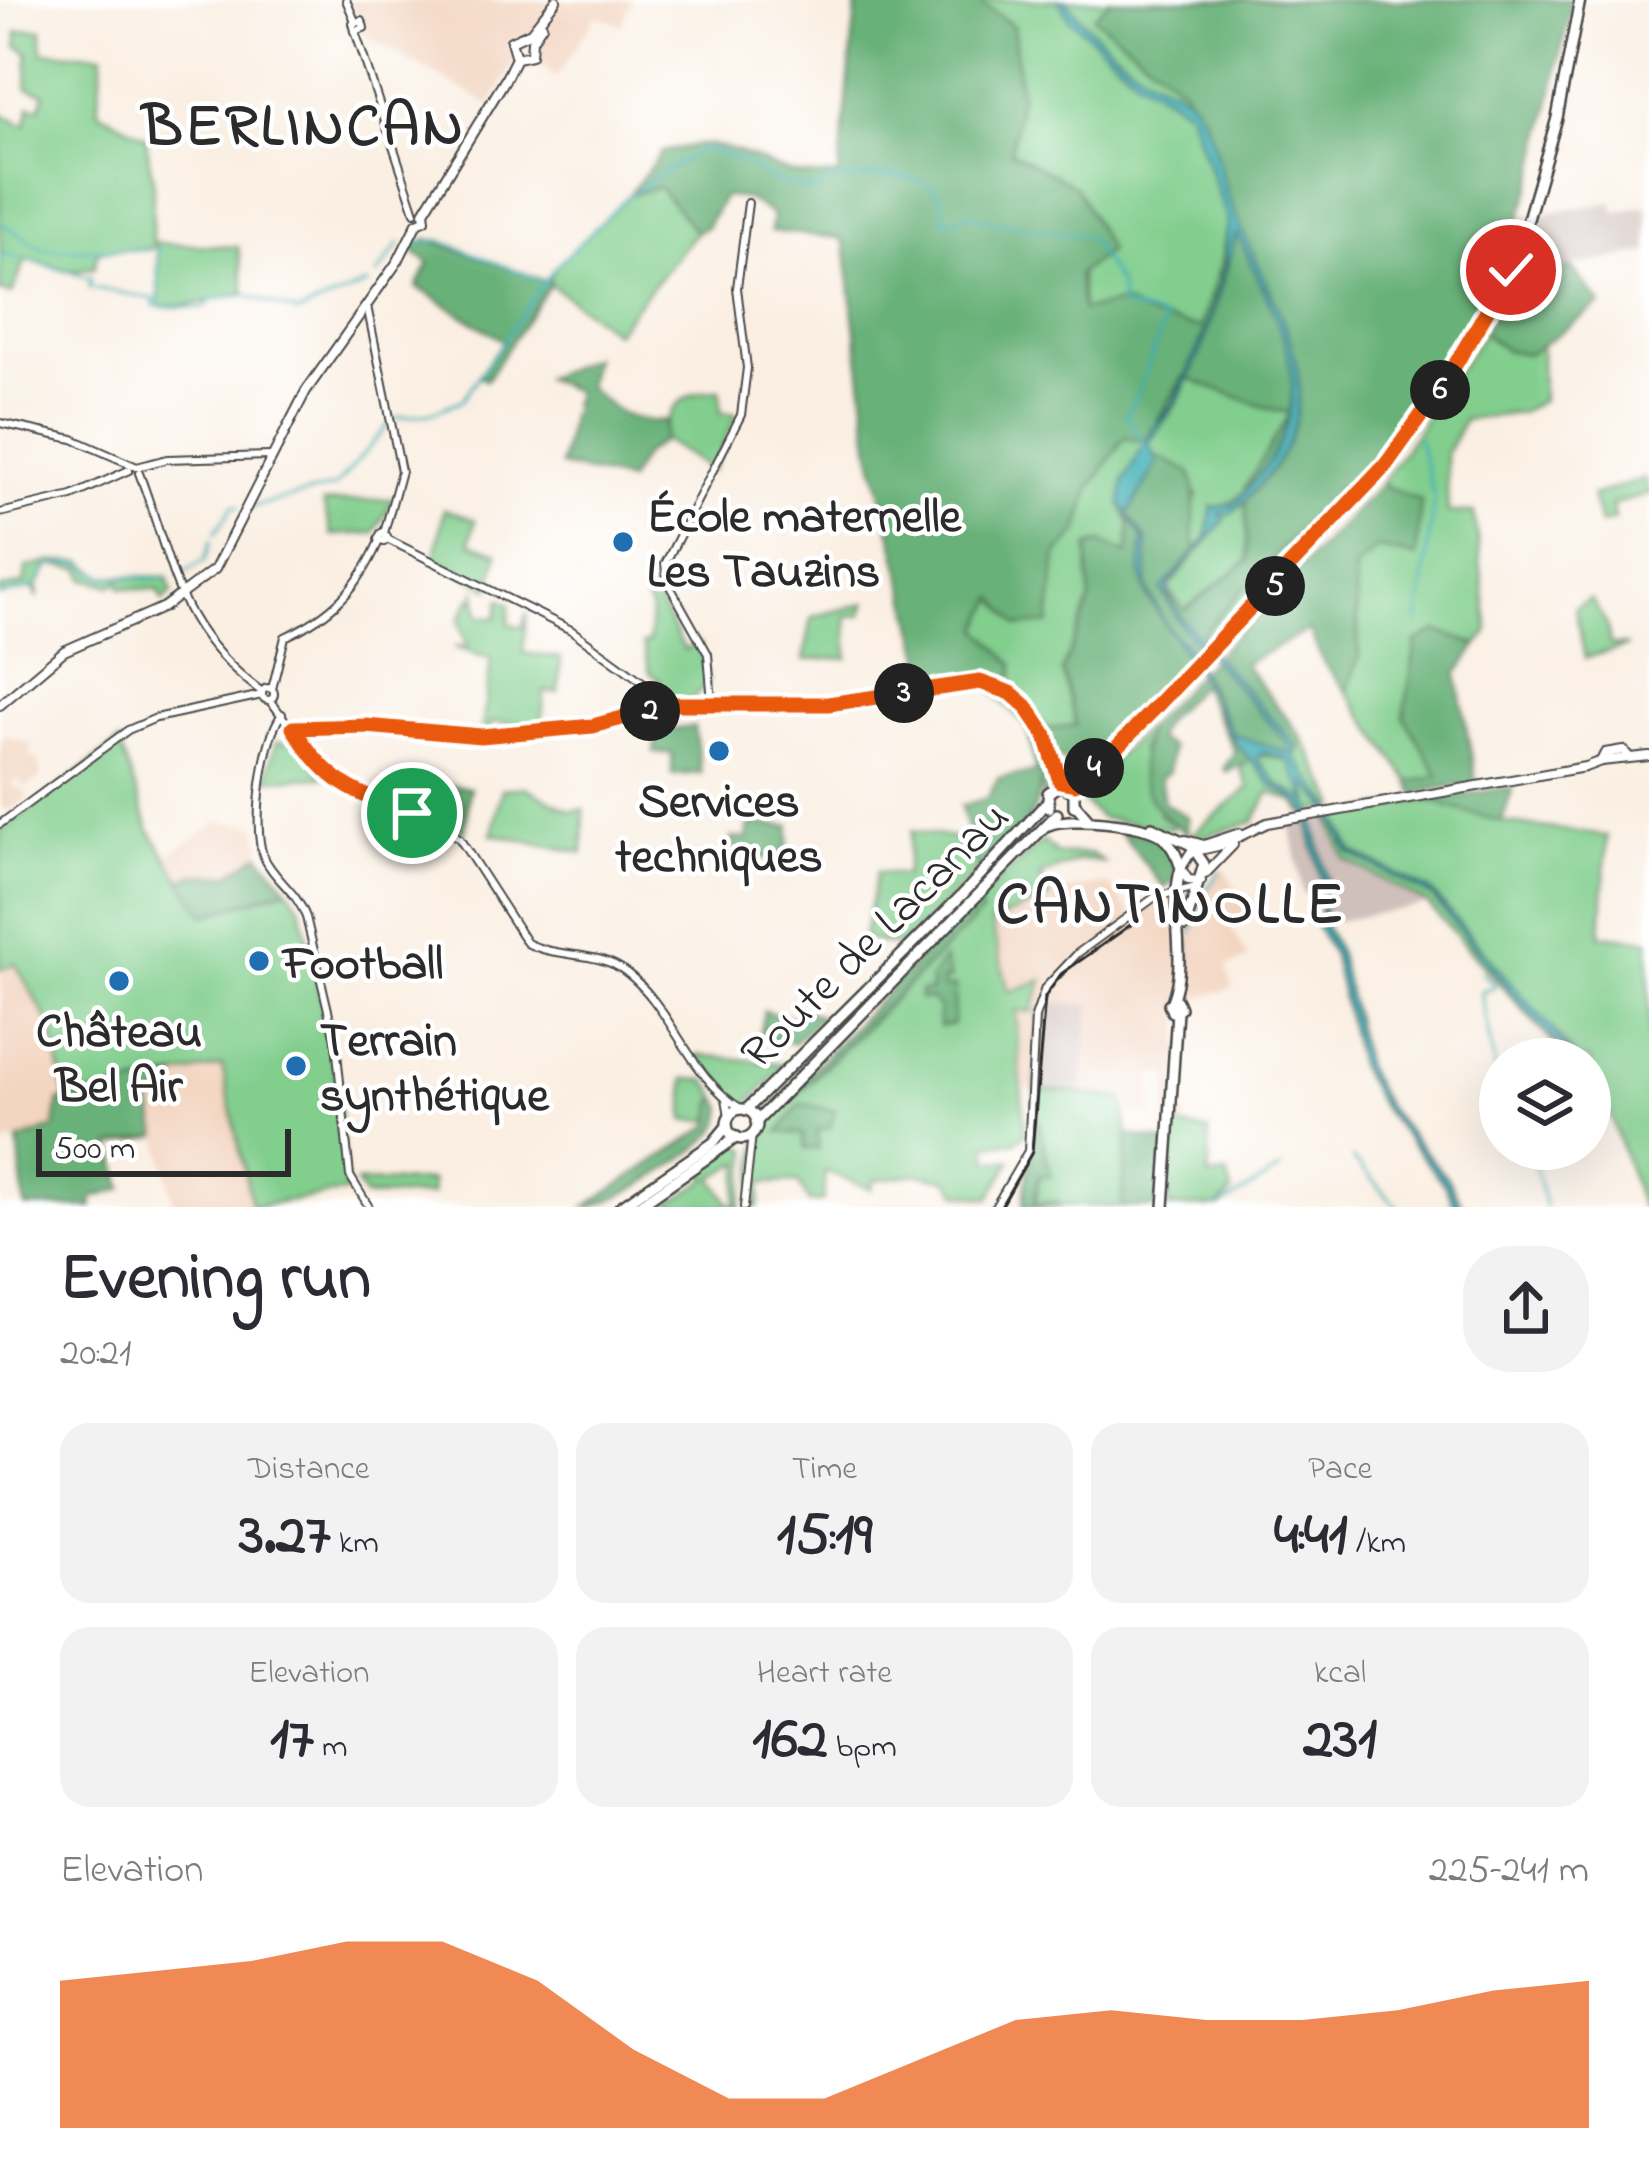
<!DOCTYPE html>
<html lang="en">
<head>
<meta charset="utf-8">
<style>
	body { margin:0; font-family:"Indie Flower",sans-serif; background:#f2f2f3; color:#2b2b33; height:100vh; display:flex; flex-direction:column; font-size:45px; white-space:nowrap }
	* { box-sizing:border-box; margin:0 }
	p { font-size:39px; color:#7c7c81 }
	.icon { flex:none; width:66px; height:66px; fill:none; stroke:currentColor; stroke-width:2; stroke-linecap:round; stroke-linejoin:round }
	.map { position:relative; height:1207px; overflow:hidden }
	.sheet { display:flex; flex-direction:column; background:#fff; flex:1 }
	.sheet>* { flex:none }
	.fabs { position:absolute; left:1479px; top:1038px; display:grid; gap:24px }
	.fabs a { display:grid; place-items:center; width:132px; height:132px; border-radius:50%; background:#fff; box-shadow:0 12px 48px #0002; font-size:60px }
	.scale { position:absolute; left:36px; bottom:30px; width:255px; box-sizing:border-box; padding-left:12px; border:6px solid #2b2b2b; border-top:0; font-size:33px; line-height:42px; white-space:nowrap; color:#2b2b2b; -webkit-text-stroke:9px #fff; paint-order:stroke }
	.pin { position:absolute; display:grid; place-items:center; width:102px; height:102px; color:#fff; margin:-51px; border:6px solid #fff; border-radius:50%; box-shadow:0 3px 12px #0007 }
	.km { position:absolute; width:60px; height:60px; margin:-30px; border-radius:50%; background:#222; color:#fff; font-size:33px; line-height:60px; text-align:center }
	.round { display:grid; place-items:center; flex:none; width:126px; height:126px; border-radius:48px; background:#f2f2f3 }
	.head { display:flex; align-items:center; justify-content:space-between; height:204px; padding:0 60px }
	h1 { font-size:66px; font-weight:800; line-height:90px }
	.figures { display:grid; grid-template-columns:repeat(3,1fr); gap:18px; height:204px; padding:12px 60px }
	.figures div { display:grid; align-content:center; border-radius:30px; background:#f2f2f3; text-align:center }
	.figures b { font-size:60px; font-weight:800 }
	.figures small { font-size:33px; font-weight:400 }
	.figures p { font-size:33px }
	.chart { height:336px; padding:24px 60px }
	.chart p { display:flex; justify-content:space-between }
	.chart svg { width:100%; height:216px; margin-top:12px; fill:#ea580c; opacity:.7 }
	.map>svg:first-child { display:block }
	.built { fill:#f3d4bf }
	.industrial { fill:#cfc0bb }
	.green { fill:#81ce8d; stroke:#567c5c; stroke-width:3 }
	.forest { fill:#68b178; stroke:#4a6e52; stroke-width:3 }
	.water { fill:#3badb3; stroke:#336c6f; stroke-width:3; fill-rule:evenodd }
	.lines { fill:none; stroke-linecap:round; stroke-linejoin:round }
	.stream { stroke:#3badb3; stroke-width:3 }
	.tertiary-casing { stroke:#4a4846; stroke-width:10 }
	.secondary-casing { stroke:#4a4846; stroke-width:12 }
	.primary-casing { stroke:#4a4846; stroke-width:14 }
	.tertiary { stroke:#fff; stroke-width:6 }
	.secondary { stroke:#fff; stroke-width:8 }
	.primary { stroke:#fff; stroke-width:9 }
	.tram { stroke:#2b2b2b; stroke-width:3 }
	.route-casing { stroke:#fff; stroke-width:24 }
	.route { stroke:#ea580c; stroke-width:15 }
	.poi-dot { fill:#1f6fb2; stroke:#fff; stroke-width:4.5 }
	.labels { text-anchor:middle; stroke-width:9; stroke-linejoin:round; paint-order:stroke }
	.poi-label { font-size:48px; font-weight:bold; fill:#2b2b2b; stroke:#fff; text-anchor:start }
	.street-label { font-size:48px; fill:#2b2b2b; stroke:#fff }
	.district-label { font-size:60px; font-weight:bold; letter-spacing:3px; fill:#2b2b2b; stroke:#fff }
</style>
</head>
<body>
<div class="map">
<svg width="1649" height="1207" viewBox="0 0 1649 1207">
	<rect width="100%" height="100%" fill="#fff"/>
	<filter id="ink" filterUnits="userSpaceOnUse"><feTurbulence type="fractalNoise" baseFrequency=".00833" numOctaves="2"/><feDisplacementMap in="SourceGraphic" scale="24" xChannelSelector="R" yChannelSelector="G"/><feConvolveMatrix kernelMatrix="1 2 1 2 8 2 1 2 1" color-interpolation-filters="sRGB"/></filter>
	<filter id="wash" filterUnits="userSpaceOnUse"><feTurbulence type="fractalNoise" baseFrequency=".004" numOctaves="4" result="noise"/><feDisplacementMap in="SourceGraphic" scale="48" xChannelSelector="R" yChannelSelector="G"/><feGaussianBlur stdDeviation="2.7" result="paint"/><feColorMatrix in="noise" values="0 0 0 0 0 0 0 0 0 0 0 0 0 0 0 0 0 1.4 0 .05"/><feComposite in="paint" operator="in"/></filter>
	<g filter="url(#wash)">
		<rect width="100%" height="100%" fill="#faefe2"/>
		<g class="built">
			<path d="M345 0H632L622 26 597 15 556 78 531 55 532 40 522 35 510 43 516 58 491 106 360 32 365 28Z"/>
			<path d="M5 735 33 744 30 755 38 760 41 778 25 789 19 780 11 784 26 792 27 799 9 810 0 806V744Z"/>
			<path d="M219 821 257 826 264 863 205 916 165 857Z"/>
			<path d="M1224 868 1249 912 1229 923 1248 958 1227 967 1233 988 1184 1002 1175 1111 1186 1112 1185 1128 1166 1126 1169 1074 1153 1075 1152 1116 1124 1113 1122 1097 1020 1088 1022 1040 991 922 1073 889 1108 884 1138 922 1145 909 1169 893 1205 892Z"/>
			<path d="M15 962 52 1028 66 1100 59 1102 54 1128 0 1146V970Z"/>
			<path d="M222 1066 252 1207H174L151 1100 179 1076Z"/>
		</g>
		<g class="industrial">
			<path d="M1612 202 1615 212 1647 206 1649 252 1528 274 1532 262 1525 249 1537 215Z"/>
			<path d="M1327 817 1339 850 1355 865 1428 904 1322 924 1326 886 1313 820Z"/>
			<path d="M1308 822 1323 890 1303 895 1290 824Z"/>
			<path d="M1055 1003 1091 1005 1081 1093 1039 1089 1043 1012Z"/>
		</g>
		<g class="green">
			<path d="M977 0H1110L1095 17 1184 89 1228 215 1222 260 1200 329 1148 316 1122 303 1082 310 1075 187 1011 152 1020 95 1013 26Z"/>
			<path d="M42 29V52L103 54 98 111 145 136 153 180 152 243 238 247 245 292C213 299 193 308 159 306L157 248 98 251 94 268 72 271 26 259 12 294 0 291V113L26 125 30 106 40 108 45 93 27 88 28 52 17 46V31Z"/>
			<path d="M659 187 696 232 615 332 548 283 555 267 629 195Z"/>
			<path d="M1483 333 1505 350 1529 354 1541 342 1542 400 1519 413 1464 420 1446 454 1448 513H1474L1489 631 1478 645 1437 631 1440 777 1410 782 1347 692 1359 655 1355 568 1377 548 1415 557 1420 501 1381 484Z"/>
			<path d="M1183 377C1221 389 1252 406 1290 413 1275 446 1250 507 1212 507L1208 536 1196 549 1189 526 1198 494 1141 472 1121 504 1130 525 1128 555 1101 542 1088 547 1090 601 1062 671 1076 726 1047 729 1012 689 1013 664 980 629 996 597 1048 623 1057 555 1078 532 1090 489 1125 437 1146 442Z"/>
			<path d="M720 390 721 412 737 414 712 471 664 440C667 405 685 391 720 390Z"/>
			<path d="M1368 475 1209 646 1202 634 1339 487Z"/>
			<path d="M1644 479 1649 494 1612 505 1614 520 1600 524 1592 496Z"/>
			<path d="M394 499 374 533 332 535 323 503Z"/>
			<path d="M1246 501 1248 561 1184 610 1167 588 1225 520 1219 514H1230Z"/>
			<path d="M444 509 475 520 470 543 498 553 490 589 435 558Z"/>
			<path d="M51 562H83L103 576 167 577 172 592 163 601 158 590 121 588 120 581 112 586 85 579 82 569 51 565 37 586 38 599 34 588 0 596V589L24 584 26 568Z"/>
			<path d="M476 588 479 616 497 618 500 599 510 604 509 624 522 628 527 612 523 653 561 658 559 692H544L542 725 491 722V730L482 731 491 659 454 647H467L459 621 471 598 476 600Z"/>
			<path d="M650 588 685 650 699 643 708 682 691 700 670 698 655 686 660 680 650 673 643 644 649 642 651 609 643 594Z"/>
			<path d="M1591 599 1607 625 1610 644 1628 646 1585 658 1575 608Z"/>
			<path d="M866 603 861 615 847 616 848 658 804 660 812 617Z"/>
			<path d="M989 688C1035 710 1063 754 1044 805L1040 746 1030 742 1027 727Z"/>
			<path d="M1148 726 1140 750 1160 816 1174 824 1171 829 1100 818 1084 803 1087 786Z"/>
			<path d="M1303 739 1338 806 1304 813 1295 802 1270 792 1254 822 1196 838 1192 834 1249 788 1241 770 1246 758 1297 753Z"/>
			<path d="M119 742 150 831 205 916 288 888 300 905 333 1047 347 1192 252 1207 222 1066 66 1100 52 1028 15 963 0 970V831Z"/>
			<path d="M276 742H298L324 777 266 779Z"/>
			<path d="M525 787 571 811 584 809 583 853 492 834 502 789Z"/>
			<path d="M1426 800 1502 822 1607 836 1601 935 1649 940V1207H1641L1607 1104 1590 1085V1059H1567L1428 904 1345 859 1328 817Z"/>
			<path d="M912 831 970 841 978 870 901 946 863 939 877 872 905 875Z"/>
			<path d="M1043 841 1057 854H1092L1103 862 1080 860 1040 876 1050 897 991 922 1009 992 1043 980 1032 1012 1016 1011 1025 1134 1015 1142 987 1144 989 1160 1011 1161 990 1198 958 1193 949 1180 919 1174 874 1180 871 1189 825 1171 823 1201 809 1202 798 1182 761 1183 758 1207H749L759 1144 770 1122 981 913 978 899Z"/>
			<path d="M1039 1008 1037 1089 1123 1098 1128 1135 1121 1207 1035 1204 1039 1176 1051 1175 1034 1103Z"/>
			<path d="M699 1055 786 1064 747 1105 740 1106 696 1058Z"/>
			<path d="M685 1079 706 1080 716 1093 714 1120H685Z"/>
			<path d="M1174 1126 1209 1131V1177L1227 1175 1232 1192 1218 1207H1168Z"/>
			<path d="M739 1142 749 1151 740 1207H735L741 1162 713 1178 732 1207H665L707 1179 703 1172Z"/>
			<path d="M431 1181 432 1195 365 1197 356 1183Z"/>
		</g>
		<g class="forest">
			<path d="M857 0H977L1013 26 1020 95 1011 152 1076 187 1109 251 1078 274 1082 310 1123 303 1148 316 1200 328 1222 260 1228 215 1184 89 1094 17 1110 0H1572L1535 175 1515 231 1495 243C1492 256 1498 268 1494 279 1470 343 1401 461 1339 487L1202 634 1209 646 1083 772 1053 755 1047 729 1076 725 1062 671 1090 601 1088 547 1100 542 1128 554 1130 525 1121 504 1153 454 1190 472C1201 500 1188 523 1197 552L1166 591 1185 610 1248 561 1245 488 1290 413C1252 406 1220 389 1183 377L1145 442 1124 438 1090 489 1078 532 1057 555 1049 624 1019 626 995 598 980 629 1013 664 1012 689 976 679 929 683 871 452 845 244 839 238 771 231 773 215 747 199 724 196 706 227 696 232 659 187 629 195 662 152C677 150 695 143 710 145 765 153 773 183 839 175Z"/>
			<path d="M429 239 551 283 486 380 479 375 504 341 417 287 429 263 411 250 414 243Z"/>
			<path d="M1572 268 1601 304 1529 354 1505 350 1483 333 1496 308 1504 310 1531 291 1528 274Z"/>
			<path d="M593 357 587 386C610 408 633 426 666 420L664 440 644 454 628 481 560 466 575 391 544 378Z"/>
			<path d="M1381 484 1421 501 1416 557 1377 548 1355 568 1359 655 1347 692 1323 662 1309 630 1244 664 1303 739 1297 753 1284 760 1262 754 1227 772 1224 768 1235 752 1200 685 1161 725 1156 739 1171 747 1168 773 1160 777 1164 803 1188 817 1187 833C1144 804 1131 778 1148 726Z"/>
			<path d="M1437 631 1478 645 1457 674 1476 782 1414 793 1410 782 1439 776 1404 717 1416 642Z"/>
			<path d="M694 727 701 773 672 775V753H654L657 731Z"/>
			<path d="M1030 742 1040 746C1045 821 1029 819 978 870L961 806 988 798 998 778 1036 772Z"/>
			<path d="M446 785 470 788 464 831 439 820Z"/>
			<path d="M1513 787 1502 822 1426 800Z"/>
			<path d="M749 824 790 826 787 859 737 857 732 838 747 839Z"/>
			<path d="M1118 829C1146 833 1186 845 1173 882L1164 888Z"/>
			<path d="M260 854 288 888 205 916 181 881 193 875H228Z"/>
			<path d="M978 899 981 913 823 1066 770 1122 759 1144 775 1107Z"/>
			<path d="M944 959 950 979 942 980 943 988 955 987 953 1024 939 1027V1008L931 999H920V992L931 991V978Z"/>
			<path d="M802 1010 821 1016 794 1043 759 1037 764 1011 797 1019Z"/>
			<path d="M179 1076 151 1100 158 1136 113 1146 123 1189 92 1198 93 1207H25L18 1141 54 1128 59 1101Z"/>
			<path d="M719 1098 724 1108C723 1113 722 1124 719 1127 703 1151 612 1207 585 1207L711 1125 714 1102Z"/>
			<path d="M800 1104 835 1110 830 1128 817 1130 819 1149H805L802 1134 779 1132Z"/>
			<path d="M1037 1117 1051 1176H1039L1035 1203 1058 1201 1059 1207H1024C1024 1175 1035 1149 1037 1117Z"/>
			<path d="M1128 1135 1165 1142 1160 1207H1121Z"/>
		</g>
		<path class="water" d="M1058 0H1066C1087 28 1117 56 1146 75 1161 85 1180 87 1193 102 1214 127 1219 174 1231 205 1282 327 1355 408 1229 515L1220 513 1225 520 1170 583 1167 595 1187 625 1296 745 1295 758 1331 805 1353 852 1432 892 1578 1059 1547 1035 1432 897 1349 853 1327 806 1306 783 1327 880 1322 920 1339 954 1365 1066 1386 1106 1448 1179 1463 1207H1455L1445 1185 1381 1107 1358 1065 1333 956 1317 927 1323 890 1305 806 1272 785 1226 732 1213 698 1147 595 1140 571 1143 539 1121 504 1124 481 1154 426 1173 404 1204 334 1225 265 1227 219 1188 110 1138 80 1070 19ZM1237 233C1288 342 1332 407 1232 505L1212 507 1207 537 1161 590 1183 628 1290 746 1288 753 1233 734 1187 646 1169 631 1147 589V541L1128 514 1158 463 1149 443 1178 401 1202 349ZM1262 752 1288 760 1308 801 1279 785 1257 759Z"/>
		<g class="lines">
			<g class="stream">
				<path d="M742 161 769 179 815 192 828 179H840"/>
				<path d="M844 179C871 177 918 169 938 194 944 203 942 213 945 221L970 214C986 223 1058 233 1086 236"/>
				<path d="M0 222 42 249 149 250"/>
				<path d="M1090 239 1119 285 1122 306 1165 319 1142 384"/>
				<path d="M414 243 439 240 547 283"/>
				<path d="M158 248V307L203 308 214 299 244 294 298 313 368 284"/>
				<path d="M0 260 3 253 91 278 89 287 154 299V307"/>
				<path d="M377 275 400 243"/>
				<path d="M395 418 432 413 462 400 555 267 629 195 702 149 738 159"/>
				<path d="M1135 429 1126 414 1141 387"/>
				<path d="M1136 432 1146 444"/>
				<path d="M1418 438 1434 497"/>
				<path d="M251 507 335 487 390 423"/>
				<path d="M215 534 233 506 239 507"/>
				<path d="M80 563 103 577 168 578"/>
				<path d="M49 565 77 563"/>
				<path d="M178 576 205 560 211 541"/>
				<path d="M36 586 47 568"/>
				<path d="M0 596 34 587"/>
				<path d="M1418 624 1434 501"/>
				<path d="M1192 933 1203 894 1220 871"/>
				<path d="M1188 970 1190 943"/>
				<path d="M1482 972 1495 986 1482 991V999L1500 1096"/>
				<path d="M1525 1149 1534 1162 1545 1207"/>
				<path d="M1353 1159 1398 1207"/>
				<path d="M1220 1207 1281 1169"/>
			</g>
		</g>
	</g>
	<g filter="url(#ink)">
		<g class="lines">
			<defs>
				<g id="tertiary">
					<path d="M346 0 355 21"/>
					<path d="M362 20 364 28 355 31 353 23Z"/>
					<path d="M355 31 415 212"/>
					<path d="M367 306 401 471 384 533"/>
					<path d="M0 423 73 439 137 467 167 459 271 456"/>
					<path d="M139 473C175 567 173 626 262 692"/>
					<path d="M0 513 72 496 129 470"/>
					<path d="M381 533 387 536 384 542 378 539Z"/>
					<path d="M387 539 571 630 673 704"/>
					<circle cx="268" cy="694" r="6"/>
					<path d="M272 689 285 637C332 615 358 589 379 541"/>
					<path d="M270 700 323 771 344 788 428 819 459 838 527 943C558 959 598 950 626 972 673 1008 689 1078 742 1109"/>
					<path d="M712 702 708 654 668 583 665 564 741 415 747 368 737 288 748 203"/>
					<path d="M282 714C263 738 252 825 263 855 273 879 297 891 306 917L336 1044 350 1176 369 1207"/>
					<path d="M293 728 366 726 481 736 593 726 673 703 828 704 979 682 1023 702 1043 731 1064 785"/>
					<path d="M0 824 128 730 156 718 262 695"/>
					<path d="M726 1099 729 1116"/>
					<path d="M744 1207 752 1134"/>
					<path d="M995 1207 1028 1151 1035 1017 1045 988 1078 953 1155 897 1197 887"/>
				</g>
				<g id="secondary">
					<path d="M516 58 531 55 532 40 542 25"/>
					<path d="M0 705 64 651 164 607 215 569 306 391 398 261 417 223 425 220 424 212 505 80 516 58 511 41 531 32 556 0"/>
					<path d="M1601 761 1649 756"/>
					<path d="M1186 840 1204 845 1240 833"/>
					<path d="M1205 874 1233 845"/>
					<path d="M1201 881 1188 880 1181 868 1191 852 1222 845 1267 823 1585 767 1601 761 1605 753 1623 750 1629 757"/>
				</g>
				<g id="primary">
					<path d="M1520 247 1557 118 1580 0"/>
					<path d="M1498 280 1499 251 1507 244 1520 247 1524 256 1518 267 1501 265"/>
					<path d="M1067 786 1107 758 1376 477 1435 398 1511 270"/>
					<path d="M1075 804 1088 819"/>
					<path d="M1049 808 1048 793 1059 785 1074 792V806"/>
					<path d="M1049 825C1068 816 1144 823 1161 836 1172 844 1177 855 1181 868 1168 909 1189 958 1172 1001"/>
					<path d="M1152 827 1191 845 1204 864 1185 926"/>
					<path d="M1177 1001 1180 1008 1172 1012 1169 1004Z"/>
					<circle cx="742" cy="1124" r="15"/>
					<path d="M746 1110 964 893 1047 802"/>
					<path d="M756 1122 1057 814"/>
					<path d="M620 1207 713 1143 727 1126"/>
					<path d="M637 1207 737 1137"/>
					<path d="M1164 1207 1177 1011"/>
				</g>
			</defs>
			<use href="#tertiary" class="tertiary-casing"/>
			<use href="#secondary" class="secondary-casing"/>
			<use href="#primary" class="primary-casing"/>
			<use href="#tertiary" class="tertiary"/>
			<use href="#secondary" class="secondary"/>
			<use href="#primary" class="primary"/>
			<path class="tram" d="M1001 1207 1032 1152 1045 997 1061 974 1132 924"/>
		</g>
	</g>
	<g class="lines" filter="url(#ink)">
		<defs>
			<path id="route" d="M412 813C351 792 329 784 293 728L366 726 481 736 593 726 673 704H828L980 682 1011 693 1026 706 1046 736 1060 781 1075 784 1107 758 1385 466 1445 382 1511 270"/>
		</defs>
		<use href="#route" class="route-casing"/>
		<use href="#route" class="route"/>
	</g>
	<g class="poi-dot">
		<circle cx="623" cy="542" r="12"/>
		<circle cx="719" cy="751" r="12"/>
		<circle cx="259" cy="961" r="12"/>
		<circle cx="119" cy="981" r="12"/>
		<circle cx="296" cy="1066" r="12"/>
	</g>
	<g class="labels">
		<g class="poi-label">
			<text x="647" y="531">École maternelle<tspan x="647" dy="55">Les Tauzins</tspan></text>
			<text x="719" y="816" text-anchor="middle">Services<tspan x="719" dy="55">techniques</tspan></text>
			<text x="283" y="978">Football</text>
			<text x="119" y="1046" text-anchor="middle">Château<tspan x="119" dy="55">Bel Air</tspan></text>
			<text x="320" y="1055">Terrain<tspan x="320" dy="55">synthétique</tspan></text>
		</g>
		<g class="street-label">
			<text transform="translate(873 933) rotate(-45)" y="17">Route de Lacanau</text>
		</g>
		<g class="district-label">
			<text x="304" y="144">BERLINCAN</text>
			<text x="1171" y="922">CANTINOLLE</text>
		</g>
	</g>
</svg>
<div class="fabs">
<a><svg class="icon" aria-label="layers" viewBox="0 0 24 24"><path d="M12 4l9 5-9 5-9-5zM3 14l9 5 9-5"/></svg></a>
</div>
<div class="scale">500 m</div>
<div class="pin" style="left:412px;top:813px;background:#1e9e55"><svg class="icon" aria-label="arrive" viewBox="0 0 24 24"><path d="M6 21V4h12l-3 4 3 4H6"/></svg></div>
<div class="pin" style="left:1511px;top:270px;background:#d93025"><svg class="icon" aria-label="check" viewBox="0 0 24 24"><path d="M5 12l5 5 9-10"/></svg></div>
<b class="km" style="left:650px;top:711px">2</b>
<b class="km" style="left:904px;top:693px">3</b>
<b class="km" style="left:1094px;top:768px">4</b>
<b class="km" style="left:1275px;top:586px">5</b>
<b class="km" style="left:1440px;top:390px">6</b>
</div>
<section class="sheet">
<div class="head"><div><h1>Evening run</h1><p>20:21</p></div><a class="round"><svg class="icon" aria-label="share" viewBox="0 0 24 24"><path d="M12 15V3M7 8l5-5 5 5M5 13v7h14v-7"/></svg></a></div>
<div class="figures">
<div><p>Distance</p><b>3.27<small> km</small></b></div>
<div><p>Time</p><b>15:19</b></div>
<div><p>Pace</p><b>4:41<small> /km</small></b></div>
</div>
<div class="figures">
<div><p>Elevation</p><b>17<small> m</small></b></div>
<div><p>Heart rate</p><b>162<small> bpm</small></b></div>
<div><p>kcal</p><b>231</b></div>
</div>
<div class="chart"><p><span>Elevation</span>225–241 m</p>
<svg viewBox="0 0 160 44" preserveAspectRatio="none"><path d="M0 44V14L10 12L20 10L30 6L40 6L50 14L60 28L70 38L80 38L90 30L100 22L110 20L120 22L130 22L140 20L150 16L160 14V44z"/></svg>
</div>
</section>
</body>
</html>
